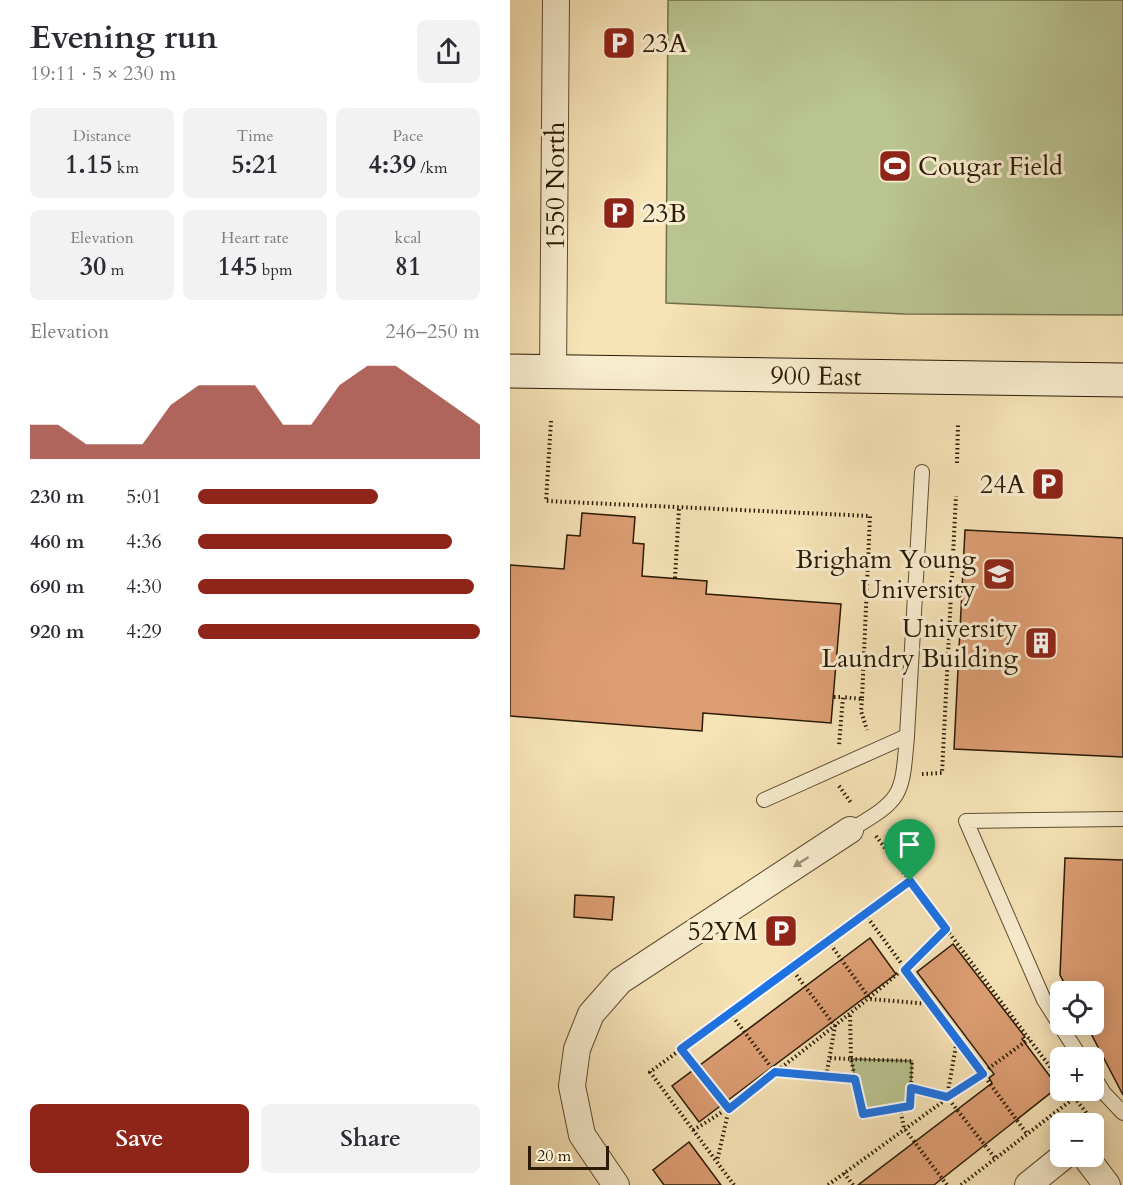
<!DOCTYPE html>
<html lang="en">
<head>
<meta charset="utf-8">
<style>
	body { margin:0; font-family:Cardo,serif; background:#f2f2f3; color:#2b2b33; height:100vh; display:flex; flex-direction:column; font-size:22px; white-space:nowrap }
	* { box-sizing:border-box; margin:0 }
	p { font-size:20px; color:#7c7c81 }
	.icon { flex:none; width:33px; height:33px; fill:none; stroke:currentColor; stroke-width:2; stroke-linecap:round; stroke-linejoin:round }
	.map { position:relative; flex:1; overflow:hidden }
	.drawer { display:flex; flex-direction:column; background:#fff; width:510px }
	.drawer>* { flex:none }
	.fabs { position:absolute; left:540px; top:981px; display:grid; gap:12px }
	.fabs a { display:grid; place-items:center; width:54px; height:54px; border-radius:9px; background:#fff; box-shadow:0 3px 15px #0003; font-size:30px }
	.scale { position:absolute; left:18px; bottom:15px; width:81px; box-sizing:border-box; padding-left:6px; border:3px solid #2b1a05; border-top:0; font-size:16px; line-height:21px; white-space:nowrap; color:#2b1a05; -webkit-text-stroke:4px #f9edd0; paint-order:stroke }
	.pin { position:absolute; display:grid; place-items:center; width:51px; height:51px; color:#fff; margin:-62px -26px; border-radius:50% 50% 50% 0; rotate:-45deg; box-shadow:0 0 6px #0007 }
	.pin .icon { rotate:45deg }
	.round { display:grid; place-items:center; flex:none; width:63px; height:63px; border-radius:9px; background:#f2f2f3 }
	.headline { display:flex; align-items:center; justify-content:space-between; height:102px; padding:0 30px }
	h1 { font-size:33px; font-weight:600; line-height:45px }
	.stats { display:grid; grid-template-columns:repeat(3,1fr); gap:9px; height:102px; padding:6px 30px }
	.stats div { display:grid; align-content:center; border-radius:9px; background:#f2f2f3; text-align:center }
	.stats b { font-size:26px; font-weight:600 }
	.stats small { font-size:16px; font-weight:400 }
	.stats p { font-size:16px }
	.chart { height:168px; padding:12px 30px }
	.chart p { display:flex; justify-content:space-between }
	.chart svg { width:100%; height:108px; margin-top:6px; fill:#8f2418; opacity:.7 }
	.cta { display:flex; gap:12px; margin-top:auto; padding:12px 30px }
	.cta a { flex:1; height:69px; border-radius:9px; background:#8f2418; color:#fff; font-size:24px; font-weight:600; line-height:69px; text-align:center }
	.cta a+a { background:#f2f2f3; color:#2b2b33 }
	ul { padding:0 30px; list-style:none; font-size:20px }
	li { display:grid; grid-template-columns:96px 72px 1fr; align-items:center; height:45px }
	li i { height:15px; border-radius:8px; background:#8f2418 }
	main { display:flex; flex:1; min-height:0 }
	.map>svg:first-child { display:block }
	.green { fill:#b9c490; stroke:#726f4a; stroke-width:1.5 }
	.building { fill:#dd9d73; stroke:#2b1a05; stroke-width:1.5 }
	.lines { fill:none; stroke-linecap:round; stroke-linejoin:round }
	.lane-casing { stroke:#5e4c31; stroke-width:16 }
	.street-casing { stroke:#5e4c31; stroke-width:28 }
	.secondary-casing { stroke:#2b1a05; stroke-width:35 }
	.path { stroke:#2b1a05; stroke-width:4; stroke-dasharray:1.5 3; stroke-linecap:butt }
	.lane { stroke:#f9edd0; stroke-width:14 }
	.street { stroke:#f9edd0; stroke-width:26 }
	.secondary { stroke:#f9edd0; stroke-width:33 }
	.oneway { fill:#9c8e75 }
	.route-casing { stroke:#fff; stroke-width:12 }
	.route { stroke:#1a73e8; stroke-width:8 }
	.labels { text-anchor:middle; stroke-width:6; stroke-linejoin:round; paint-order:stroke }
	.poi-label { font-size:26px; fill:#2b1a05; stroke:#f9edd0; text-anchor:end }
	.street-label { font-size:26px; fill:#2b1a05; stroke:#f9edd0 }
</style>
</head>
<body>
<main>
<section class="drawer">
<div class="headline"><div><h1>Evening run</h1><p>19:11 · 5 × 230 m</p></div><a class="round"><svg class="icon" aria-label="share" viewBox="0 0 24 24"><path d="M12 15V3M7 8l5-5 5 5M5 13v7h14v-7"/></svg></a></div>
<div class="stats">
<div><p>Distance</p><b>1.15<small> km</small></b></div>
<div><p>Time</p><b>5:21</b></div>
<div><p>Pace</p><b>4:39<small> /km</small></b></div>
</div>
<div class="stats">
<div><p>Elevation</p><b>30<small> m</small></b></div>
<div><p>Heart rate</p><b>145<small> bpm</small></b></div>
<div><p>kcal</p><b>81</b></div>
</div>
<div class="chart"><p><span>Elevation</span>246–250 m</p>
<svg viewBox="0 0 160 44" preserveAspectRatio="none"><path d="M0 44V30L10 30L20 38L30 38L40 38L50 22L60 14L70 14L80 14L90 30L100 30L110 14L120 6L130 6L140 14L150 22L160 30V44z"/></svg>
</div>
<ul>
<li><b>230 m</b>5:01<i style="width:64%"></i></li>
<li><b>460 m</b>4:36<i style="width:90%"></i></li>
<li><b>690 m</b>4:30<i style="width:98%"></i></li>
<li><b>920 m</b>4:29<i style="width:100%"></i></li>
</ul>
<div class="cta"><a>Save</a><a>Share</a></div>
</section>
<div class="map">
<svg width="613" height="1185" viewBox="0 0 613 1185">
	<rect width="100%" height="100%" fill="#f6e3b6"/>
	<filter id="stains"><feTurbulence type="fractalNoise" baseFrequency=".00333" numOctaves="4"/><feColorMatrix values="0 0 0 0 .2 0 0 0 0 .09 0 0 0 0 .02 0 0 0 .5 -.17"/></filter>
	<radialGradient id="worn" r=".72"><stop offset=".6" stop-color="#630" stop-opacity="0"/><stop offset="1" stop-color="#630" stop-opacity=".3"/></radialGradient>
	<g class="green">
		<path d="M158 0H613V315L395 314 156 303Z"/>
		<path d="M341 1059 402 1061 400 1106 353 1114Z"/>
	</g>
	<g class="building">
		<path d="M72 513 125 517 123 543 134 544 132 576 197 581 196 594 331 604 321 723 193 713 192 731 0 716V565L54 569 57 535 70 536Z"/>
		<path d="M455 530 613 538V757L444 749Z"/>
		<path d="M555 858 613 860V1095L576 1024H584V992H559L550 975Z"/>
		<path d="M65 895 104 897 102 920 64 917Z"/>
		<path d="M360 938 386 974 189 1122 162 1086Z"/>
		<path d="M443 944 515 1037 512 1039 548 1087 424 1185H348L482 1083 479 1078 484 1074 407 972Z"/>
		<path d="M179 1142 211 1185H154L143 1170Z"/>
	</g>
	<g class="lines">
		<defs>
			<g id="lane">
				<path d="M254 800 397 736 412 472"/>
				<path d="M340 830C393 799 392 796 397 736"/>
				<path d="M571 1058 534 1000 456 821 613 819"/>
				<path d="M584 1077 594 1093 613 1113"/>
			</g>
			<g id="street">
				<path d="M43 372 46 0"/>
				<path d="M575 1156 597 1185"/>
				<path d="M106 1185 72 1135 62 1086 67 1049 81 1014 110 981 340 830"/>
				<path d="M518 1185 554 1156"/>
			</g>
			<g id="secondary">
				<path id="s1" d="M0 371 613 380"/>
			</g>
		</defs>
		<use href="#lane" class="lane-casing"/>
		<use href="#street" class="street-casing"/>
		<use href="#secondary" class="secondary-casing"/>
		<g class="path">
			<path d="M41 421 36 501 360 516 352 699 333 697 329 745"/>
			<path d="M447 463 448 425"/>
			<path d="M165 578 169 508"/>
			<path d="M324 697H333"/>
			<path d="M352 699 351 711 357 730"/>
			<path d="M412 774 432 773 446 496"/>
			<path d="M329 786 342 804"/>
			<path d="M366 836 550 1080"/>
			<path d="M355 914 517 1134"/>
			<path d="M318 941 360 999 420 1004"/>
			<path d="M281 968 325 1026 316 1077"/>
			<path d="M220 1013 265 1072 345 1079"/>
			<path d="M171 1049 219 1109 207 1161"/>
			<path d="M320 1058 341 1059 340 1014"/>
			<path d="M341 1059 402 1061 400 1106 353 1114Z"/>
			<path d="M401 1088 437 1097 485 1158"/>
			<path d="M559 1090 593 1135"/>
			<path d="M437 1097 447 1040"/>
			<path d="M390 1108 394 1128 437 1185"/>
			<path d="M183 1130C222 1108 255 1080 290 1053 341 1013 390 974 436 929"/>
			<path d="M334 1173 343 1185"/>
			<path d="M224 1185 140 1072 400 881"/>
			<path d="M318 1185 519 1039"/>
			<path d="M451 1185 564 1098"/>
		</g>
		<use href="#lane" class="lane"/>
		<use href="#street" class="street"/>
		<use href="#secondary" class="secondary"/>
	</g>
	<defs><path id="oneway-solid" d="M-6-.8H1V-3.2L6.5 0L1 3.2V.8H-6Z" transform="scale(1.5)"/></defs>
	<use class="oneway" href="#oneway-solid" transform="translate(291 862) rotate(147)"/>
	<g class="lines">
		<defs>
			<path id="route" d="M400 881 436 929 395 970 473 1074 437 1097 401 1088 400 1106 353 1114 345 1079 265 1072 219 1109 171 1049Z"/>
		</defs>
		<use href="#route" class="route-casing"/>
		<use href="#route" class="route"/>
	</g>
	<defs>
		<symbol id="parking-square" viewBox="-11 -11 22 22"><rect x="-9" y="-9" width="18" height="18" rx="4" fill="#8f2418" stroke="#f9edd0"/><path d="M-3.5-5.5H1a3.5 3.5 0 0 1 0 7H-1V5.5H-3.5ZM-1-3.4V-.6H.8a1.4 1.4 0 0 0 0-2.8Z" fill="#fff"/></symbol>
		<symbol id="stadium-square" viewBox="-11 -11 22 22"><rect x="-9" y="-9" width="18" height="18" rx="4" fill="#8f2418" stroke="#f9edd0"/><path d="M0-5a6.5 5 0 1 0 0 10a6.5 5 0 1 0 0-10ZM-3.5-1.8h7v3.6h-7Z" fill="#fff"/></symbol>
		<symbol id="university-square" viewBox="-11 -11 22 22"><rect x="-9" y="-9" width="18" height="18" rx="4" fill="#8f2418" stroke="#f9edd0"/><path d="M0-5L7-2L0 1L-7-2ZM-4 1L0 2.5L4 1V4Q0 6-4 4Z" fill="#fff"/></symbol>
		<symbol id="building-square" viewBox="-11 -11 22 22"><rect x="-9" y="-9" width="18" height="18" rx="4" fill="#8f2418" stroke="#f9edd0"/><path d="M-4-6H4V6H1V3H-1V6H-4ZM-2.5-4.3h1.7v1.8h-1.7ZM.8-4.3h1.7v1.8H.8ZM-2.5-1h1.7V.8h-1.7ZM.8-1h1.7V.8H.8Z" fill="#fff"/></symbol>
	</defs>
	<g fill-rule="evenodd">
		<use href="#parking-square" x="90" y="24" width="38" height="38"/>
		<use href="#stadium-square" x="366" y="147" width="38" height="38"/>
		<use href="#parking-square" x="90" y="194" width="38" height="38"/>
		<use href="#parking-square" x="519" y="465" width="38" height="38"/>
		<use href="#university-square" x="470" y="555" width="38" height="38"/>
		<use href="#building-square" x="512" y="624" width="38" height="38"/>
		<use href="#parking-square" x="252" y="912" width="38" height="38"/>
	</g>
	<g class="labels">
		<g class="poi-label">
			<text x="132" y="52" text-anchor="start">23A</text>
			<text x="408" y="175" text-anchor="start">Cougar Field</text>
			<text x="132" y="222" text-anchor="start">23B</text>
			<text x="515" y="493">24A</text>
			<text x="466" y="568">Brigham Young<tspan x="466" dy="30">University</tspan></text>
			<text x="508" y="637">University<tspan x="508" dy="30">Laundry Building</tspan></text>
			<text x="248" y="940">52YM</text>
		</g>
		<g class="street-label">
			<text transform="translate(45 186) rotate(-90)" y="9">1550 North</text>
			<text dy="9" stroke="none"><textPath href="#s1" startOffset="306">900 East</textPath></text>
		</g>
	</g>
	<rect width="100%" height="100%" filter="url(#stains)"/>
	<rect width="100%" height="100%" fill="url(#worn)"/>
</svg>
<div class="fabs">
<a><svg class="icon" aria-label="locate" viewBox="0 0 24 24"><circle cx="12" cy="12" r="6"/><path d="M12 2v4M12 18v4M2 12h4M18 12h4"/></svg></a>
<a>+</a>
<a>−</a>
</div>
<div class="scale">20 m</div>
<div class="pin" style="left:400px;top:881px;background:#1e9e55"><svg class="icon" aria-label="arrive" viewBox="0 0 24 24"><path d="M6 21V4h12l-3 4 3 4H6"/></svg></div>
</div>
</main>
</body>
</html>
